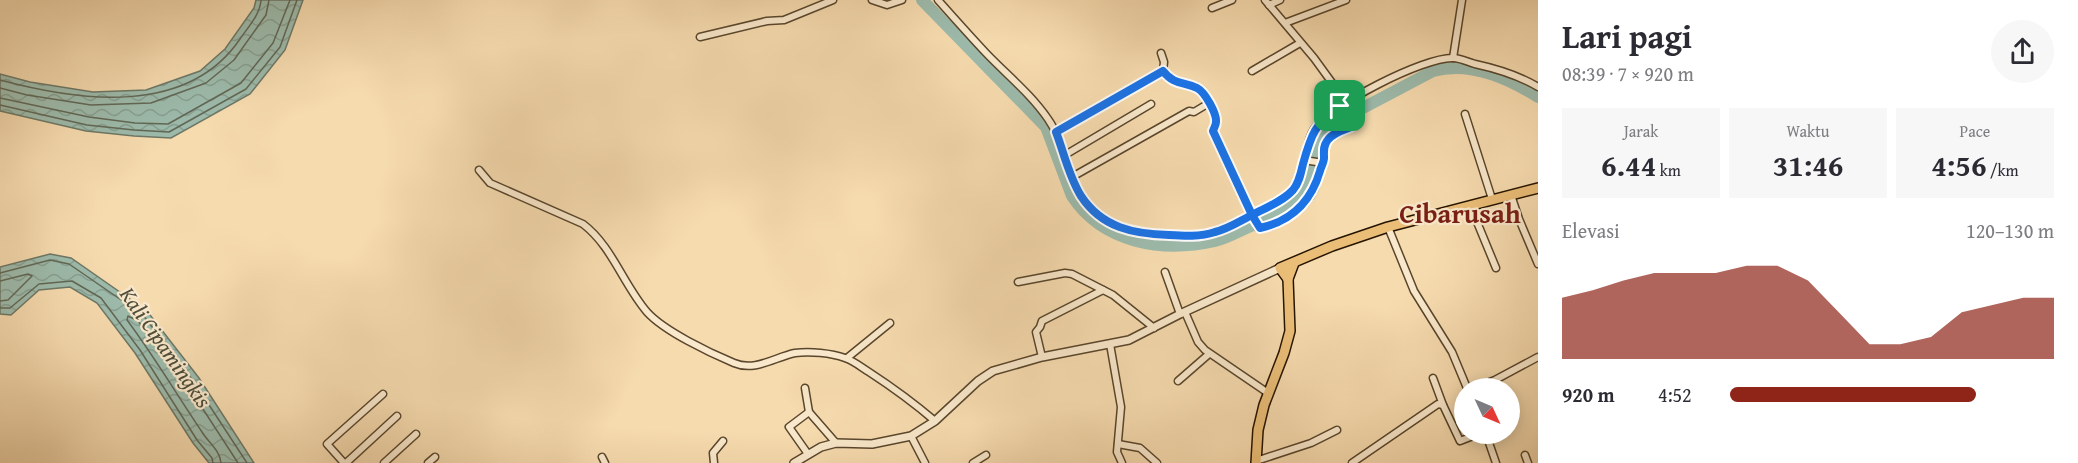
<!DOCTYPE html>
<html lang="id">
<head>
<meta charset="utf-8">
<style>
	body { margin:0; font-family:"Gentium Book Plus",serif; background:#f7f7f7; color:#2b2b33; height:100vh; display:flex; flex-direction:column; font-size:22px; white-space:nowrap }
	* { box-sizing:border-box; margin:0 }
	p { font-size:20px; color:#7c7c81 }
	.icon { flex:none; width:33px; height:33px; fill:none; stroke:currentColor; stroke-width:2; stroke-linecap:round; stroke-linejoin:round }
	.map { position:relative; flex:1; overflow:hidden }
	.details { display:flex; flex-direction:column; background:#fff; width:540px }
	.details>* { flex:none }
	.needle { width:39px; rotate:134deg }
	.tools { position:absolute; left:1454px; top:378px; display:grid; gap:12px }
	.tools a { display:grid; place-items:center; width:66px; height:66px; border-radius:50%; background:#fff; box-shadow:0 3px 15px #0003; font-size:30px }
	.pin { position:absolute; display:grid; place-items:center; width:51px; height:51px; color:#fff; margin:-26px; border-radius:12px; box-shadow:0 3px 9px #0006 }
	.round { display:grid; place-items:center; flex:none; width:63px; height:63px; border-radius:32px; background:#f7f7f7 }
	.overview { display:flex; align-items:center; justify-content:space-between; height:102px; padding:0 24px }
	h1 { font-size:33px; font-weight:600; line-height:45px }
	.figures { display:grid; grid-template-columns:repeat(3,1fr); gap:9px; height:102px; padding:6px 24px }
	.figures div { display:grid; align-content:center; border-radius:0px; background:#f7f7f7; text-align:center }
	.figures b { font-size:30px; font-weight:600 }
	.figures small { font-size:16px; font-weight:400 }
	.figures p { font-size:16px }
	.chart { height:168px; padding:12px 24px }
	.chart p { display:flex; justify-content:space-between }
	.chart svg { width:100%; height:108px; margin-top:6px; fill:#8f2418; opacity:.7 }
	ul { padding:0 24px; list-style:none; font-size:20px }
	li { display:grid; grid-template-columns:96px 72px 1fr; align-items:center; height:45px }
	li i { height:15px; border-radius:8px; background:#8f2418 }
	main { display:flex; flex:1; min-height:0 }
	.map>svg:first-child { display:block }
	.water { fill:url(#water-waves); stroke:#6d7867; stroke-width:1.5 }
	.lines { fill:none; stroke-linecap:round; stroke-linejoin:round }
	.shore { stroke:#616856; stroke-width:1.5 }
	.river { stroke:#9dbbac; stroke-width:12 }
	.minor-casing { stroke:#59462c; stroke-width:9 }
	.tertiary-casing { stroke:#59462c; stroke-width:10 }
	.primary-casing { stroke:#251400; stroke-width:12 }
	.minor { stroke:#f9e8cb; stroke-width:6 }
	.tertiary { stroke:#f9e8cb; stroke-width:7 }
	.primary { stroke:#ebbe78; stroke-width:9 }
	.route-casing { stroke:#fff; stroke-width:12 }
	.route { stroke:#1a73e8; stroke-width:8 }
	.labels { text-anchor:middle; stroke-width:4.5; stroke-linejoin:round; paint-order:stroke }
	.water-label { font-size:22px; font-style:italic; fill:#4f4e3c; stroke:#f9e8cb }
	.district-label { font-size:27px; font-weight:bold; fill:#7a1f14; stroke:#f9e8cb }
</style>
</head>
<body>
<main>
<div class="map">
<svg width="1538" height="463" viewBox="0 0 1538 463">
	<defs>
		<pattern id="water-waves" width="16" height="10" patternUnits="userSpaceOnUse" patternTransform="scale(1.5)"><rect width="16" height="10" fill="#9dbbac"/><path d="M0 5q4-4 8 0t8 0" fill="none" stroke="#87a092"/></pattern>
	</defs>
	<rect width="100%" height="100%" fill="#f6dbaf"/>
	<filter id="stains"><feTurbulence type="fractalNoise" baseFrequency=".00333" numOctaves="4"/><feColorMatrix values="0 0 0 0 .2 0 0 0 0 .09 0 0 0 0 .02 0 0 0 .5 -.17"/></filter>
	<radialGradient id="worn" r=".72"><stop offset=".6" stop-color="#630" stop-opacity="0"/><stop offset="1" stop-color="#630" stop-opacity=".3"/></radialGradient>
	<g class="water">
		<path d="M256 0H303L285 50 250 94 171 138 134 136 86 131 0 111V74L30 82 93 92 146 90 200 71 225 49 254 8Z"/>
		<path d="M50 254 71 258 147 311 199 378 254 463H209L193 443 135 353 97 303 70 287 39 290 11 315 0 314V267Z"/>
	</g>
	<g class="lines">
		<g class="shore">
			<path d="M0 80C78 101 187 117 240 39 248 27 260 15 261 0"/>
			<path d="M0 88 27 95 91 105 151 103 206 83 234 60 266 15 269 0"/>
			<path d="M0 98 89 117 135 123 168 124 241 83 273 43 290 0"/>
			<path d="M0 105 87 125 134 130 169 132 246 89 280 47 297 0"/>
			<path d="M0 273 50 260 69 264 143 315 194 382 247 463"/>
			<path d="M0 281 28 274 32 276 8 300 0 301"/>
			<path d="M0 308H10L39 284 72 281 101 298 140 350 197 440 212 458 213 463"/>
			<path d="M221 463C220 450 208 442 202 432 177 395 154 356 127 320L128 316 138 321 188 386 238 463"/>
		</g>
		<path class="river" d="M922 0 1046 127 1072 196C1103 243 1162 253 1215 241 1228 238 1241 230 1253 225 1269 217 1287 210 1299 195 1307 184 1313 172 1316 158 1318 146 1318 137 1325 128L1433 71C1469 61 1508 78 1538 97"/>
		<defs>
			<g id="minor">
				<path d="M872 0 887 5 902 0"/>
				<path d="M938 0C954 18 970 36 986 53 1007 75 1031 94 1048 119 1069 149 1068 190 1097 215 1123 236 1184 241 1215 232 1231 228 1245 218 1260 211 1270 205 1283 201 1291 192 1307 176 1302 148 1314 129 1330 105 1424 57 1453 58 1460 58 1468 62 1475 64 1498 69 1518 75 1538 87"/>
				<path d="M1265 0 1314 58 1346 102"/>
				<path d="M1269 5 1280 0"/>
				<path d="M1212 8 1232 0"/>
				<path d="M1285 23 1346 0"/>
				<path d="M700 37 767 21 784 20 833 0"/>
				<path d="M1161 53 1164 62 1163 71C1175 86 1183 81 1197 88 1205 92 1217 114 1216 122 1216 125 1214 128 1213 131L1258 228C1278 229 1306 207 1314 190 1318 181 1320 171 1323 163"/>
				<path d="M1453 58 1462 0"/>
				<path d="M1252 71 1300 43"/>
				<path d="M1465 114 1492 199"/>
				<path d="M1056 132 1163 71"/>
				<path d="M1065 155 1151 104"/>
				<path d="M1304 160 1323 163 1324 161C1321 138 1333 135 1351 127L1340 106"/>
				<path d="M479 170 490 183 583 224C612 246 623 284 647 312 664 331 710 353 734 363 755 372 775 357 795 353 810 351 831 353 845 358 854 361 861 367 869 372 892 387 914 403 935 421"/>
				<path d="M1072 177 1189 111 1194 112 1209 103"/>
				<path d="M1511 195 1519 219 1538 264"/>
				<path d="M1470 205 1496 268"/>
				<path d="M1388 227 1414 291 1452 352 1467 388"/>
				<path d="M1165 272 1180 314"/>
				<path d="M1018 282 1065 273 1072 274 1113 295 1154 328"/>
				<path d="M1185 312 1198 342 1205 350 1268 393"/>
				<path d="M1110 344 1121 407 1117 452 1122 463"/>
				<path d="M1042 357 1036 332 1040 327 1042 321 1103 290"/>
				<path d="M847 358 890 323"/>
				<path d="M1433 378 1443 405"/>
				<path d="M1178 381 1209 354"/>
				<path d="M805 388 809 412 836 443"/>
				<path d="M1474 388 1495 380 1538 357"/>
				<path d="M1486 434 1496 463"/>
				<path d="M911 436 925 463"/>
				<path d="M1118 444 1140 448 1157 463"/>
				<path d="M808 454 789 427 809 412"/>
				<path d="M1525 455 1528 463"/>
				<path d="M602 457 605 463"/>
				<path d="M1256 461 1311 443 1337 430"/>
				<path d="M344 463 327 444 383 394"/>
				<path d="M346 463 397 416"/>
				<path d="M384 463 416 434"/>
				<path d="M428 463 435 457"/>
				<path d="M714 463 713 453 723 441"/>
				<path d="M973 463 986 455"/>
				<path d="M1352 463 1438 404 1443 405 1460 441 1478 434"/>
			</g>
			<path id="tertiary" d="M794 463 821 447 836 443 872 444 911 436 935 421 978 381 993 371 1042 357 1129 340 1180 314 1280 268"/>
			<g id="primary">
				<path d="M1288 279 1280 268 1332 246 1388 227 1538 188"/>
				<path d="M1256 463 1258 430 1264 405 1284 353 1290 331 1288 279 1294 263"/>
			</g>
		</defs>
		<use href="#minor" class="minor-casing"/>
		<use href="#tertiary" class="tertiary-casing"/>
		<use href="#primary" class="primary-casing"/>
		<use href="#minor" class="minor"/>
		<use href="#tertiary" class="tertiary"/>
		<use href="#primary" class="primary"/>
	</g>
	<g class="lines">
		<defs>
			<path id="route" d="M1340 106C1315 123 1311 135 1303 164 1301 173 1299 183 1293 190 1282 202 1265 208 1252 215L1213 131C1214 128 1216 125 1216 122 1217 114 1205 92 1197 88 1183 81 1175 86 1163 71L1056 132C1064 153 1069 177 1081 196 1102 228 1134 234 1169 235 1184 236 1200 237 1215 232 1228 229 1240 221 1252 215L1260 228C1292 221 1311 202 1320 171 1321 167 1324 162 1324 158 1324 151 1323 147 1327 141 1332 133 1343 130 1351 127L1340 106"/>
		</defs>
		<use href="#route" class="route-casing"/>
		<use href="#route" class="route"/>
	</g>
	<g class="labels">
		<g class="water-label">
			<text transform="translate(166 347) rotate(55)" y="8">Kali Cipamingkis</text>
		</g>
		<g class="district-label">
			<text x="1460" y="223">Cibarusah</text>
		</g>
	</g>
	<rect width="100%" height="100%" filter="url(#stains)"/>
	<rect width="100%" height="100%" fill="url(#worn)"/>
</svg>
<div class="tools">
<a><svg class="needle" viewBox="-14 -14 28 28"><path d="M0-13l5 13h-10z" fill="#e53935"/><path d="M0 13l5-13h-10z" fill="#7c7c81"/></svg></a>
</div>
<div class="pin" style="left:1340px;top:106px;background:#1e9e55"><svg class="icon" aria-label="arrive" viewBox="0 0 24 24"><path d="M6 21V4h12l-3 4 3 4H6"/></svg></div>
</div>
<section class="details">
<div class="overview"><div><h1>Lari pagi</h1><p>08:39 · 7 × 920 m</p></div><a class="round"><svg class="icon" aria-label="share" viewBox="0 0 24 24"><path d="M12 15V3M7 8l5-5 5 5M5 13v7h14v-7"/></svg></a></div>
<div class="figures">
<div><p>Jarak</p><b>6.44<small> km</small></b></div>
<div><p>Waktu</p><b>31:46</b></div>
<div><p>Pace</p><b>4:56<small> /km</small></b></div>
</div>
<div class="chart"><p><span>Elevasi</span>120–130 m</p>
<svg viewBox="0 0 160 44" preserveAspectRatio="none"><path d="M0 44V19L10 16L20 12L30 9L40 9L50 9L60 6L70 6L80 12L90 25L100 38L110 38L120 35L130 25L140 22L150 19L160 19V44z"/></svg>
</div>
<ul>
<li><b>920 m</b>4:52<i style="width:76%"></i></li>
</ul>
</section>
</main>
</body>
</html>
